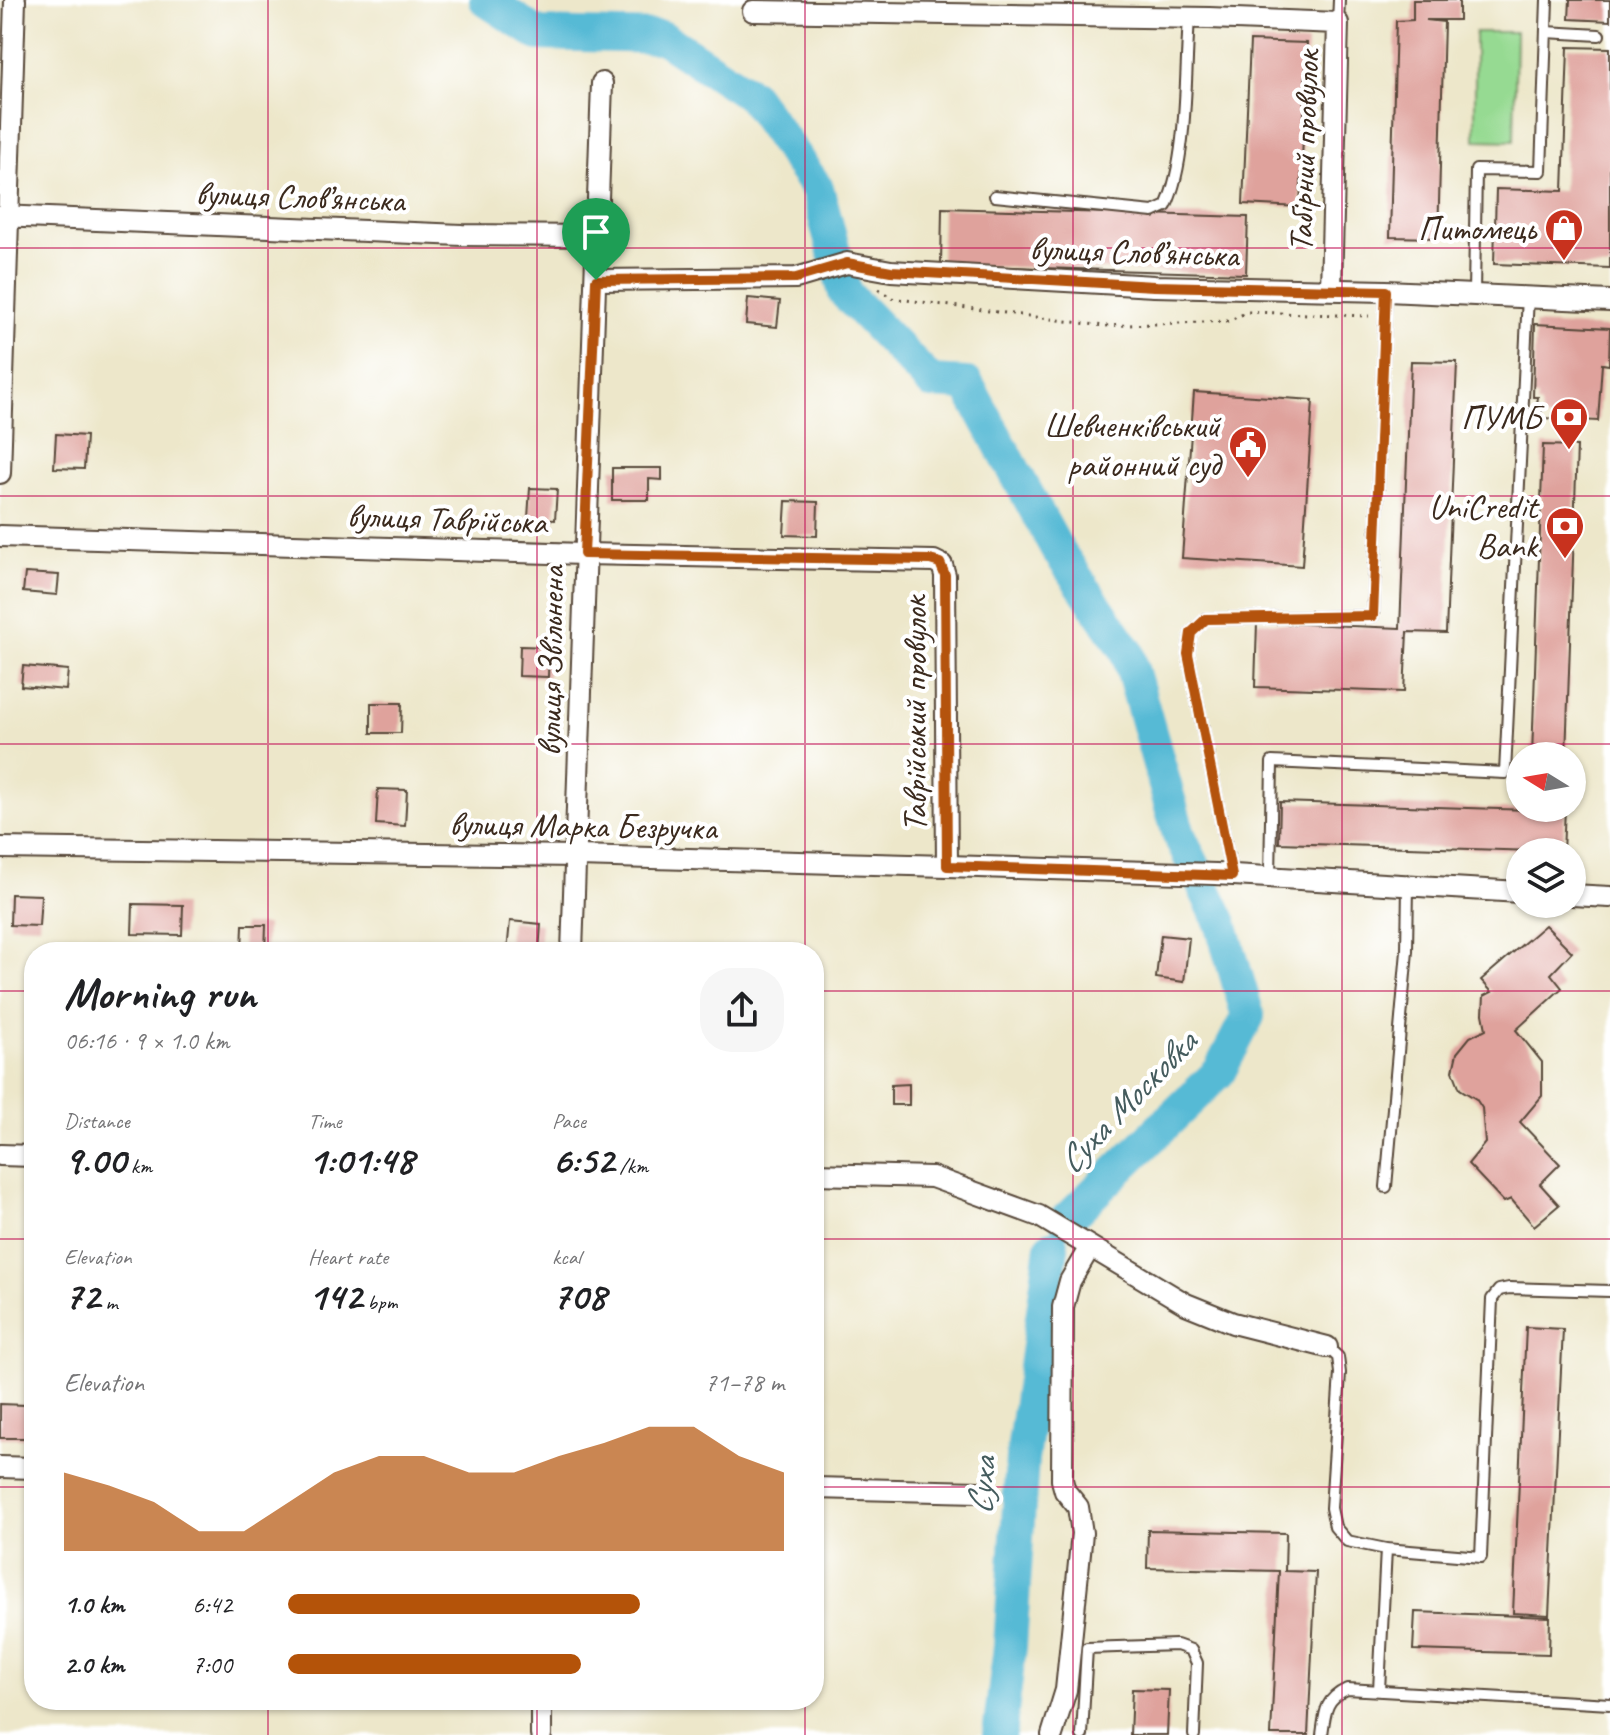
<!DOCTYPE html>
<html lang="en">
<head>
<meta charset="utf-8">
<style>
	body { margin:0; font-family:Caveat,sans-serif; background:#f6f6f6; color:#202124; height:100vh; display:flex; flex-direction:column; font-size:30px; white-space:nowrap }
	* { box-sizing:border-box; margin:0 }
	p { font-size:26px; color:#757577 }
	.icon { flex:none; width:44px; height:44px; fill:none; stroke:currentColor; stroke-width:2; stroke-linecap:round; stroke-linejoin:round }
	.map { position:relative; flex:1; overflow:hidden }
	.drawer { position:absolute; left:24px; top:942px; width:800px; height:768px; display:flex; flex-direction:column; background:#fff; border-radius:32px; box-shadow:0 2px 6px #0004 }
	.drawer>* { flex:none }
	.needle { width:52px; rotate:281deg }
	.controls { position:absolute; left:1506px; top:742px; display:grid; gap:16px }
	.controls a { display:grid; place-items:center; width:80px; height:80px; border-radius:50%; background:#fff; box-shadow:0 2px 6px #0004; font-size:40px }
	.pin { position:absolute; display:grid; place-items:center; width:68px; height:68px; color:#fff; margin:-82px -34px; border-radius:50% 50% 50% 0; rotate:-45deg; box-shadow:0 0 8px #0007 }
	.pin .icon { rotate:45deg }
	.round { display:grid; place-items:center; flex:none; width:84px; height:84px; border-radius:32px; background:#f6f6f6 }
	.headline { display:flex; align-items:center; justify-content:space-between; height:136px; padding:0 40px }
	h1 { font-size:44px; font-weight:700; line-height:60px }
	.stats { display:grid; grid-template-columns:repeat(3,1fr); gap:12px; height:136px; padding:8px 40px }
	.stats div { display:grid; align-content:center }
	.stats b { font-size:40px; font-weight:700 }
	.stats small { font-size:22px; font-weight:400 }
	.stats p { font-size:22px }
	.chart { height:224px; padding:16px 40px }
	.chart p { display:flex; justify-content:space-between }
	.chart svg { width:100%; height:144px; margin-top:8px; fill:#b45309; opacity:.7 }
	ul { padding:0 40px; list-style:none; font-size:26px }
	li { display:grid; grid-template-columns:128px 96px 1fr; align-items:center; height:60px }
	li i { height:20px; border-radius:10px; background:#b45309 }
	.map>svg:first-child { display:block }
	.green { fill:#96da92; stroke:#688258; stroke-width:2 }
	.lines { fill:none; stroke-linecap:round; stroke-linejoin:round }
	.river { stroke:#57bad5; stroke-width:34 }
	.building { fill:#dfa29c }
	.lane-casing { stroke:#564638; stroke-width:14 }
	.street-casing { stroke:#564638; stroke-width:24 }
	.path { stroke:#564638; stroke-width:3; stroke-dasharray:2 6; stroke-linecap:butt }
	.lane { stroke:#fff; stroke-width:10 }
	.street { stroke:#fff; stroke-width:20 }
	.route-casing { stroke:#fff; stroke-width:16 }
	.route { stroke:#b45309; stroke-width:10 }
	.grid { fill:none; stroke:#c2185b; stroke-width:2; stroke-opacity:0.55 }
	.labels { text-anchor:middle; stroke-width:8; stroke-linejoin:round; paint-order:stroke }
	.street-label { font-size:34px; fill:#3b2a1e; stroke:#fff }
	.poi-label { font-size:34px; fill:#3b2a1e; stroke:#fff; text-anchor:end }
	.water-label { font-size:36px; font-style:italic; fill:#455c5e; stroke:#fff }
</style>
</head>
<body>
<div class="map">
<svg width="1610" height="1735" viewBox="0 0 1610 1735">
	<rect width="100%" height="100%" fill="#fff"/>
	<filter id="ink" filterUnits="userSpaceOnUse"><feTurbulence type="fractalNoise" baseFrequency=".0125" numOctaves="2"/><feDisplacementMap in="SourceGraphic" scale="16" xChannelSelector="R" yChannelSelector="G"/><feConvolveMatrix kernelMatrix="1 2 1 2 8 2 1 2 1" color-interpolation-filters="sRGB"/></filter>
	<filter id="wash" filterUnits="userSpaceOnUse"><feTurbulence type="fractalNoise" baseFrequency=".006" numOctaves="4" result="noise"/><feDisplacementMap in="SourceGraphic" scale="32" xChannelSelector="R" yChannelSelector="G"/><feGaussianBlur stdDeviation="1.8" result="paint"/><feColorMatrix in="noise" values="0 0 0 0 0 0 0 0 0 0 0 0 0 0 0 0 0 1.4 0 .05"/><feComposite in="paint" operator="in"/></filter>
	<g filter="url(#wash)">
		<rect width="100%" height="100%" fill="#ede7ca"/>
		<path class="green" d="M1475 32H1516L1514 141 1475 140Z"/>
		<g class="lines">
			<g class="river">
				<path d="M486 0 538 34 662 37 752 96 817 188 845 293 931 382 967 384 1057 549 1127 651 1179 835 1221 923 1248 1016 1219 1072 1066 1220"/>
				<path d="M999 1735 1010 1647 1022 1459 1052 1247"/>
			</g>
		</g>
		<g id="blocks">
			<g class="building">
				<path d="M1413 0H1459V20H1426L1444 22 1438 238 1390 237 1396 21 1413 20Z"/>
				<path d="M1570 0H1610V21L1569 19Z"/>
				<path d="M1250 41 1307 43 1300 207 1243 204Z"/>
				<path d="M1568 47 1610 48V268L1494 264 1496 189 1563 191Z"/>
				<path d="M942 208 1248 217 1246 274 941 265Z"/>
				<path d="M748 298 780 301 777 327 746 324Z"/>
				<path d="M1535 324 1610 328 1609 365 1602 364 1598 421 1542 418 1541 405 1537 404 1538 397H1533Z"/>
				<path d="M1411 361 1457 362 1446 633 1407 632 1404 692 1255 687 1257 622 1400 628Z"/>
				<path d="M1194 392 1313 400 1302 566 1182 558Z"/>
				<path d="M56 434 86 436 84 469 54 468Z"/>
				<path d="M1543 445 1577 446 1566 756H1532Z"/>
				<path d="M612 468H662V480L649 479V500H612Z"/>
				<path d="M530 488 557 489 555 520 528 518Z"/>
				<path d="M786 501 818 502 817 536 784 535Z"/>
				<path d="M25 573 59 575 57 595 23 592Z"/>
				<path d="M520 646 549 647 548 677 519 676Z"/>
				<path d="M23 666 68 670 66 690 21 686Z"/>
				<path d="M371 703H402L401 733H371Z"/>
				<path d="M378 789 407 790 405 826 376 824Z"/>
				<path d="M1280 802 1530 810 1565 808 1563 852 1279 843Z"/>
				<path d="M11 894 41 895 39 926 10 925Z"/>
				<path d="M133 904 183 905 182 935 132 934Z"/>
				<path d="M510 921 541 924 539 952H507Z"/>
				<path d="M243 925H266L265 952H242Z"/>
				<path d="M1545 925 1572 952 1551 974 1562 988 1516 1030 1542 1062V1096L1520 1122 1560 1164 1540 1184 1559 1205 1534 1226 1511 1199 1504 1202 1468 1164 1485 1143 1482 1108 1476 1099 1460 1089 1453 1071 1457 1053 1470 1037 1486 1029 1483 1014 1484 996 1492 992 1481 980Z"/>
				<path d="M1161 935 1189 938 1184 982 1156 978Z"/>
				<path d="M909 1084V1105H891V1085Z"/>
				<path d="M1526 1327 1563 1329 1549 1615 1513 1613Z"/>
				<path d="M0 1404 26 1405 25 1438H0Z"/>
				<path d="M1148 1530 1286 1533 1285 1571 1316 1572 1308 1735H1271L1279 1571 1147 1568Z"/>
				<path d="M1415 1612 1550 1617 1549 1654 1413 1650Z"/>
				<path d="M1132 1689 1169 1690 1167 1735H1130Z"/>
			</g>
		</g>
	</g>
	<g filter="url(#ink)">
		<use href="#blocks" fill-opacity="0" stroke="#564638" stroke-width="2"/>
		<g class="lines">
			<defs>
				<g id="lane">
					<path d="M1338 23 1339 0"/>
					<path d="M1546 32 1599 35"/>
					<path d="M995 196 1153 212 1166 206C1188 159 1185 72 1189 18"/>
					<path d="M1474 294 1476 170 1541 171 1547 0"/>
					<path d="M1232 876 1188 654 1191 633 1206 619 1373 616 1386 291"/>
					<path d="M1270 878 1272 762 1505 773 1528 296"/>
					<path d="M1386 1187 1407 951 1408 885"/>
					<path d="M1327 1347 1338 1357 1340 1373 1331 1508 1335 1527 1347 1541 1386 1549 1481 1557 1492 1299 1499 1290 1509 1288 1610 1291"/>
					<path d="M1379 1690 1386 1549"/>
					<path d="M1082 1735 1087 1648 1177 1645 1191 1650 1197 1663 1194 1735"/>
					<path d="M1322 1735C1325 1712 1325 1699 1347 1689L1610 1704"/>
				</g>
				<g id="street">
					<path d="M753 11 1209 18 1338 23 1331 289"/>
					<path d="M0 216 462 235 598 236"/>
					<path d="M596 280 796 278 847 263 891 271 1154 286 1386 291 1610 301"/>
					<path d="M0 473 15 0"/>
					<path d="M0 536 584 554 934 561 942 565 945 575 947 866"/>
					<path d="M0 848 577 856 947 866 1216 874 1520 892"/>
					<path d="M1572 895 1610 897"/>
					<path d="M572 952 602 83"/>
					<path d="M0 1155 34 1156"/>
					<path d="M814 1174 932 1177 1039 1216 1186 1304 1233 1323 1327 1347"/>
					<path d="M0 1467 34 1468"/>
					<path d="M814 1488 979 1492"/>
					<path d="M541 1700V1735"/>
					<path d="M1052 1735 1066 1690 1082 1533 1078 1507 1065 1491 1062 1480 1063 1307 1070 1281 1090 1247"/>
				</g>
			</defs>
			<use href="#lane" class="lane-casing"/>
			<use href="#street" class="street-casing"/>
			<path class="path" d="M879 289 891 298 1104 326 1228 321 1248 312 1369 316"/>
			<use href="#lane" class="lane"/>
			<use href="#street" class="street"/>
		</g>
	</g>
	<g class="lines" filter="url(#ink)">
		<defs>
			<path id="route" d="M847 263 891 271 1154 286 1386 291 1373 616 1206 619 1191 633 1188 654 1232 876 947 866 945 575 940 563 930 560 584 554 596 280 796 278Z"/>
		</defs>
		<use href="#route" class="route-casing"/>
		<use href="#route" class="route"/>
	</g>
	<path class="grid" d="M268 0V952M537 0V952M805 0V952M1073 0V1735M1342 0V1735M0 248H1610M0 496H1610M0 744H1610M0 991H34M814 991H1610M0 1239H34M814 1239H1610M0 1487H34M814 1487H1610M268 1700V1735M537 1700V1735M805 1700V1735"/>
	<defs>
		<symbol id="shop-pin" viewBox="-11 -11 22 30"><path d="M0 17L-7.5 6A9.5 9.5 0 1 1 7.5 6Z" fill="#c8321e" stroke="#fff"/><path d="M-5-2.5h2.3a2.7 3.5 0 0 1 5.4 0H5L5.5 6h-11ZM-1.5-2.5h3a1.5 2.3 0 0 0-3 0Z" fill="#fff"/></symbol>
		<symbol id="bank-pin" viewBox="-11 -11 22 30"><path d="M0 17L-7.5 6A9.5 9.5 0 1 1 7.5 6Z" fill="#c8321e" stroke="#fff"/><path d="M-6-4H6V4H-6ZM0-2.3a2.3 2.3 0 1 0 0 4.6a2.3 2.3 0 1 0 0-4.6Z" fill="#fff"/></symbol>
		<symbol id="civic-pin" viewBox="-11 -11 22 30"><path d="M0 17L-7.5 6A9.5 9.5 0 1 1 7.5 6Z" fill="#c8321e" stroke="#fff"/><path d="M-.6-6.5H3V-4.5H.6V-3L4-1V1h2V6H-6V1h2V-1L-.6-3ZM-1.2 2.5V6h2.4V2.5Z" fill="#fff"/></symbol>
	</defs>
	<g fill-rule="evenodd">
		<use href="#shop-pin" x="1542" y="206" width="44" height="60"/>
		<use href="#bank-pin" x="1547" y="395" width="44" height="60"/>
		<use href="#civic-pin" x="1226" y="423" width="44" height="60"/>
		<use href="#bank-pin" x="1543" y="504" width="44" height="60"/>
	</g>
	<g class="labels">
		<g class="street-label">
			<text transform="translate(1303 151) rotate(-88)" y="12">Табірний провулок</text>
			<text transform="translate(300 196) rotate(2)" y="12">вулиця Слов’янська</text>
			<text transform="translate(1134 251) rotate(2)" y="12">вулиця Слов’янська</text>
			<text transform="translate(447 518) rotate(2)" y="12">вулиця Таврійська</text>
			<text transform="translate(550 661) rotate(-89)" y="12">вулиця Звільнена</text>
			<text transform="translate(914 714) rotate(-90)" y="12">Таврійський провулок</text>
			<text transform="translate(583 825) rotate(1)" y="12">вулиця Марка Безручка</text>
		</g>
		<g class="poi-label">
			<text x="1536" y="240">Питомець</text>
			<text x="1541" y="429">ПУМБ</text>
			<text x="1220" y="437">Шевченківський<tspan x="1220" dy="39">районний суд</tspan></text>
			<text x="1537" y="518">UniCredit<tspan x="1537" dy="39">Bank</tspan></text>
		</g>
		<g class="water-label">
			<text transform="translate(1126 1101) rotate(-46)" y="13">Суха Московка</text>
			<text transform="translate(980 1486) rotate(-85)" y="13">Суха</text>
		</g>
	</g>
</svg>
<div class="controls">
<a><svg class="needle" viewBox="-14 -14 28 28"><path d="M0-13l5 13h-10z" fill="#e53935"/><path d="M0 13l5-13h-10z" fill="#757577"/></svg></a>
<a><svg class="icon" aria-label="layers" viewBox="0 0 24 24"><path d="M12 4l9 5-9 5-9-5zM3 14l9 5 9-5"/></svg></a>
</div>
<div class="pin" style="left:596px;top:280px;background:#1e9e55"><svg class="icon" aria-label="arrive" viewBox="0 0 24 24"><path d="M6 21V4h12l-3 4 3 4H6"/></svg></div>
<section class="drawer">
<div class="headline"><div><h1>Morning run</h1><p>06:16 · 9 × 1.0 km</p></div><a class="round"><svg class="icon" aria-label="share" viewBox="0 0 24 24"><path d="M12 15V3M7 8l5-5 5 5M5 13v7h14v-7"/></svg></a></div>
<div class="stats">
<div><p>Distance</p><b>9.00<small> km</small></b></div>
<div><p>Time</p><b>1:01:48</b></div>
<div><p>Pace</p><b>6:52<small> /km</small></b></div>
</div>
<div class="stats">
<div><p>Elevation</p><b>72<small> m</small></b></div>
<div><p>Heart rate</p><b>142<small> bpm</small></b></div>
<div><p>kcal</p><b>708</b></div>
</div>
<div class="chart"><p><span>Elevation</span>71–78 m</p>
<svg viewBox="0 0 160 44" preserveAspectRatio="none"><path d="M0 44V20L10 24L20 29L30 38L40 38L50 29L60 20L70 15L80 15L90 20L100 20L110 15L120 11L130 6L140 6L150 15L160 20V44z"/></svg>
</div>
<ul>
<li><b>1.0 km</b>6:42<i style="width:71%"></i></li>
<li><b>2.0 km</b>7:00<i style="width:59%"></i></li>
</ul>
</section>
</div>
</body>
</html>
